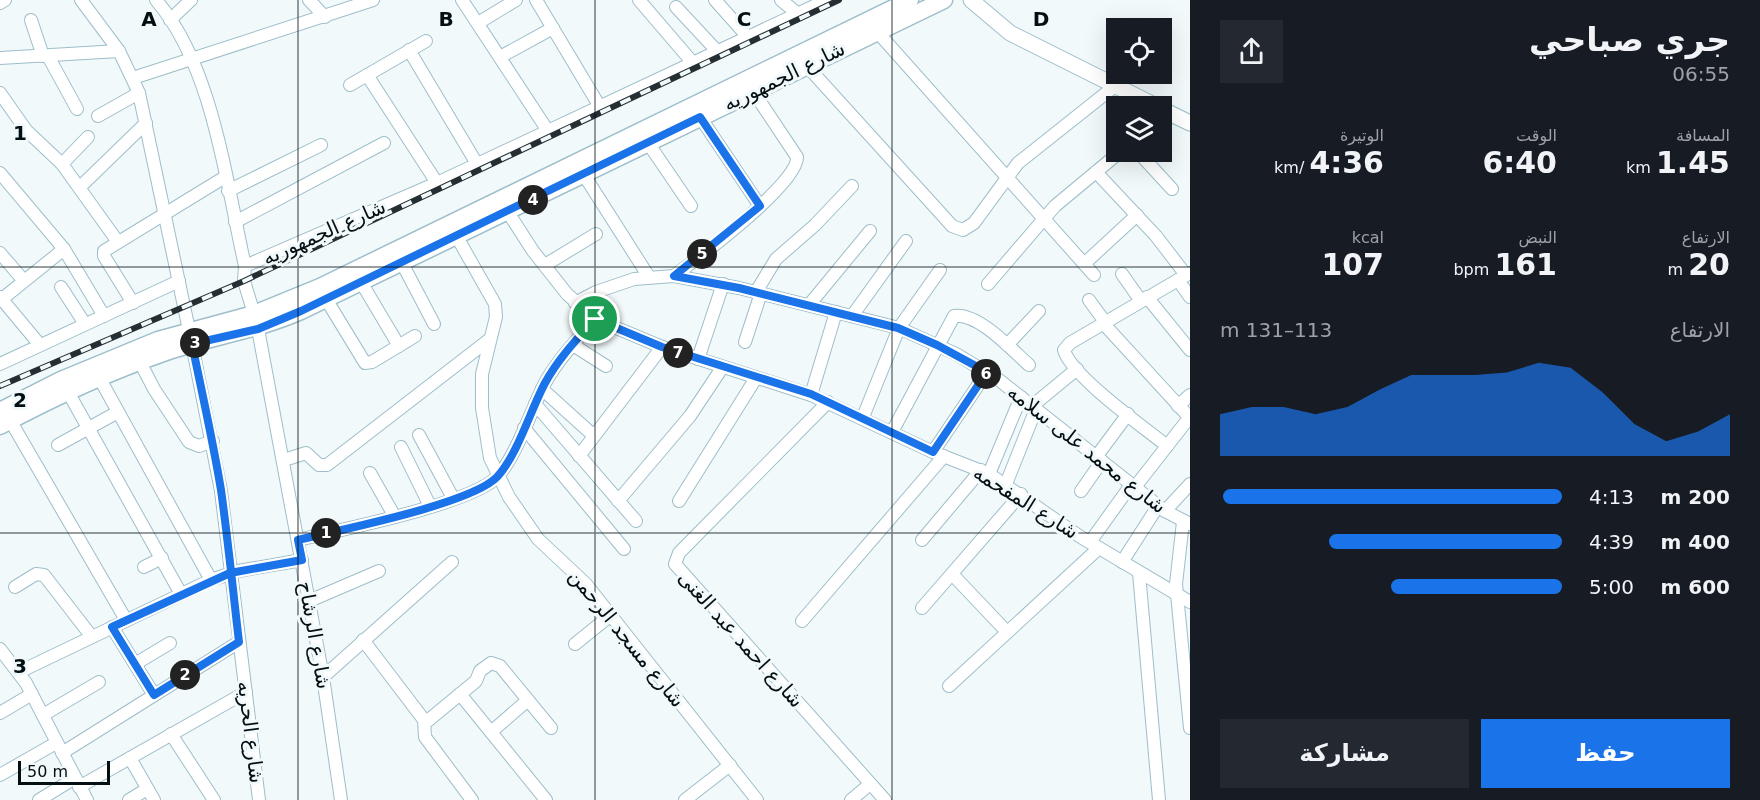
<!DOCTYPE html>
<html lang="ar">
<head>
<meta charset="utf-8">
<style>
	body { margin:0; font-family:"DejaVu Sans","Noto Naskh Arabic",sans-serif; background:#242831; color:#f1f3f6; direction:rtl; height:100vh; display:flex; flex-direction:column; font-size:22px; white-space:nowrap }
	* { box-sizing:border-box; margin:0 }
	p { font-size:20px; color:#9ea1a6 }
	.icon { flex:none; width:33px; height:33px; fill:none; stroke:currentColor; stroke-width:2; stroke-linecap:round; stroke-linejoin:round }
	.map { position:relative; flex:1; overflow:hidden; direction:ltr }
	.side { display:flex; flex-direction:column; background:#171b24; width:570px }
	.side>* { flex:none }
	.buttons { position:absolute; left:1106px; top:18px; display:grid; gap:12px }
	.buttons a { display:grid; place-items:center; width:66px; height:66px; border-radius:0px; background:#171b24; box-shadow:0 6px 24px #0002; font-size:30px }
	.scale { position:absolute; left:18px; bottom:15px; width:92px; box-sizing:border-box; padding-left:6px; border:3px solid #040f13; border-top:0; font-size:16px; line-height:21px; white-space:nowrap; color:#040f13; -webkit-text-stroke:4px #f2f9fb; paint-order:stroke }
	.pin { position:absolute; display:grid; place-items:center; width:51px; height:51px; color:#fff; margin:-26px; border:3px solid #fff; border-radius:50%; box-shadow:0 2px 6px #0007 }
	.km { position:absolute; width:30px; height:30px; margin:-15px; border-radius:50%; background:#222; color:#fff; font-size:16px; line-height:30px; text-align:center }
	.round { display:grid; place-items:center; flex:none; width:63px; height:63px; border-radius:0px; background:#242831 }
	.overview { display:flex; align-items:center; justify-content:space-between; height:102px; padding:0 30px }
	h1 { font-size:33px; font-weight:600; line-height:45px }
	.metrics { display:grid; grid-template-columns:repeat(3,1fr); gap:9px; height:102px; padding:6px 30px }
	.metrics div { display:grid; align-content:center }
	.metrics b { font-size:30px; font-weight:600 }
	.metrics small { font-size:16px; font-weight:400 }
	.metrics p { font-size:16px }
	.chart { height:168px; padding:12px 30px }
	.chart p { display:flex; justify-content:space-between }
	.chart svg { width:100%; height:108px; margin-top:6px; fill:#1a73e8; opacity:.7 }
	.action { display:flex; gap:12px; margin-top:auto; padding:12px 30px }
	.action a { flex:1; height:69px; border-radius:0px; background:#1a73e8; color:#fff; font-size:24px; font-weight:600; line-height:69px; text-align:center }
	.action a+a { background:#242831; color:#f1f3f6 }
	ul { padding:0 30px; list-style:none; font-size:20px }
	li { display:grid; grid-template-columns:96px 72px 1fr; align-items:center; height:45px }
	li i { height:15px; border-radius:8px; background:#1a73e8 }
	main { display:flex; flex:1; min-height:0 }
	.map>svg:first-child { display:block }
	.lines { fill:none; stroke-linecap:round; stroke-linejoin:round }
	.minor-casing { stroke:#9dbeca; stroke-width:14 }
	.tertiary-casing { stroke:#9dbeca; stroke-width:17 }
	.secondary-casing { stroke:#9dbeca; stroke-width:19 }
	.minor { stroke:#fff; stroke-width:12 }
	.tertiary { stroke:#fff; stroke-width:15 }
	.secondary { stroke:#fff; stroke-width:16 }
	.rail-casing { stroke:#252f33; stroke-width:6 }
	.rail { stroke:#f2f9fb; stroke-width:4; stroke-dasharray:11; stroke-linecap:butt }
	.route-casing { stroke:#fff; stroke-width:12 }
	.route { stroke:#1a73e8; stroke-width:8 }
	.grid { fill:none; stroke:#040f13; stroke-width:1.5; stroke-opacity:0.55 }
	.labels { text-anchor:middle; stroke-width:6; stroke-linejoin:round; paint-order:stroke }
	.street-label { font-size:20px; fill:#040f13; stroke:#f2f9fb }
	.grid-label { font-size:20px; text-anchor:middle; font-weight:bold; fill:#040f13; stroke:#f2f9fb; stroke-width:6; stroke-linejoin:round; paint-order:stroke }
</style>
</head>
<body>
<main>
<section class="side">
<div class="overview"><div><h1>جري صباحي</h1><p>06:55</p></div><a class="round"><svg class="icon" aria-label="share" viewBox="0 0 24 24"><path d="M12 15V3M7 8l5-5 5 5M5 13v7h14v-7"/></svg></a></div>
<div class="metrics">
<div><p>المسافة</p><b>1.45<small> km</small></b></div>
<div><p>الوقت</p><b>6:40</b></div>
<div><p>الوتيرة</p><b>4:36<small> /km</small></b></div>
</div>
<div class="metrics">
<div><p>الارتفاع</p><b>20<small> m</small></b></div>
<div><p>النبض</p><b>161<small> bpm</small></b></div>
<div><p>kcal</p><b>107</b></div>
</div>
<div class="chart"><p><span>الارتفاع</span>113–131 m</p>
<svg viewBox="0 0 160 44" preserveAspectRatio="none"><path d="M0 44V27L10 24L20 24L30 27L40 24L50 17L60 11L70 11L80 11L90 10L100 6L110 8L120 18L130 31L140 38L150 34L160 27V44z"/></svg>
</div>
<ul>
<li><b>200 m</b>4:13<i style="width:99%"></i></li>
<li><b>400 m</b>4:39<i style="width:68%"></i></li>
<li><b>600 m</b>5:00<i style="width:50%"></i></li>
</ul>
<div class="action"><a>حفظ</a><a>مشاركة</a></div>
</section>
<div class="map">
<svg width="1190" height="800" viewBox="0 0 1190 800">
	<rect width="100%" height="100%" fill="#f2f9fb"/>
	<g class="lines">
		<defs>
			<g id="minor">
				<path d="M81 0 119 51 139 93 189 330"/>
				<path d="M156 0C213 66 226 182 245 266L244 281 254 314"/>
				<path d="M309 0 325 17"/>
				<path d="M462 0 548 131"/>
				<path d="M536 0 600 107"/>
				<path d="M639 0 693 63"/>
				<path d="M715 0 748 37"/>
				<path d="M781 0 798 14"/>
				<path d="M0 3 5 0"/>
				<path d="M676 7 717 51"/>
				<path d="M31 20 43 56"/>
				<path d="M170 20 191 0"/>
				<path d="M478 23 516 0"/>
				<path d="M873 27 1094 275"/>
				<path d="M409 50 477 164"/>
				<path d="M48 56 77 109"/>
				<path d="M500 57 553 28"/>
				<path d="M0 58 119 51"/>
				<path d="M806 65 944 217 952 226 963 230 974 223 1018 163 1115 86"/>
				<path d="M367 75 437 183"/>
				<path d="M133 78 373 0"/>
				<path d="M350 85 426 41"/>
				<path d="M0 93 26 130 62 164 118 242"/>
				<path d="M98 116 139 93"/>
				<path d="M700 117 760 206"/>
				<path d="M648 143 691 206"/>
				<path d="M1138 152 1172 189"/>
				<path d="M62 164 88 137"/>
				<path d="M1096 172 1156 236 1186 275"/>
				<path d="M0 173 64 249 104 316"/>
				<path d="M584 175 649 277"/>
				<path d="M80 187 146 123"/>
				<path d="M228 191 321 145"/>
				<path d="M504 206 533 251 567 294 595 319 662 347 811 395 933 452 989 474 1079 536 1190 602"/>
				<path d="M235 222 384 143"/>
				<path d="M457 237 495 304 496 317 482 374V408L490 458 509 497 538 539 586 584 757 800"/>
				<path d="M0 253 24 281"/>
				<path d="M402 263 434 324"/>
				<path d="M1084 264 1137 215"/>
				<path d="M545 265 596 234"/>
				<path d="M245 266 437 183 827 0"/>
				<path d="M1122 274 1141 301"/>
				<path d="M674 276C698 258 799 183 797 157L753 91"/>
				<path d="M1178 280 1190 297"/>
				<path d="M361 282 399 346"/>
				<path d="M988 284 1055 206 1120 152"/>
				<path d="M61 287 85 324"/>
				<path d="M756 292 776 259 815 225 852 186"/>
				<path d="M0 297 40 345"/>
				<path d="M1147 297 1190 350"/>
				<path d="M2 299 64 249"/>
				<path d="M326 299 365 363 372 362 415 336"/>
				<path d="M1089 300 1105 322"/>
				<path d="M133 303 104 256V251L225 177"/>
				<path d="M575 303 596 292 634 279 674 276 739 288 899 328 956 354 999 380 1165 511 1190 524"/>
				<path d="M809 305 870 231"/>
				<path d="M852 316 906 241"/>
				<path d="M1103 323 1190 418"/>
				<path d="M258 329 323 677 341 800"/>
				<path d="M745 342 761 293"/>
				<path d="M192 344 221 491 259 800"/>
				<path d="M573 345 606 366"/>
				<path d="M1007 345 1039 311"/>
				<path d="M698 359 723 284"/>
				<path d="M140 362 154 389 189 442 199 446 213 441"/>
				<path d="M0 364 179 281"/>
				<path d="M100 379 211 580"/>
				<path d="M542 389 594 436"/>
				<path d="M68 392 181 594"/>
				<path d="M811 395 836 312"/>
				<path d="M828 402 679 553 675 564 885 800"/>
				<path d="M535 404 636 521"/>
				<path d="M1032 406 1077 369"/>
				<path d="M1178 406 1190 395"/>
				<path d="M863 417 899 328 940 270"/>
				<path d="M10 420 126 620"/>
				<path d="M524 428 624 549"/>
				<path d="M892 432 954 316C978 312 1012 350 1029 365"/>
				<path d="M419 435 453 498"/>
				<path d="M58 445 118 412"/>
				<path d="M1167 446C1145 428 1071 376 1064 350L1070 343 1190 273"/>
				<path d="M401 447 430 506"/>
				<path d="M933 452 987 372"/>
				<path d="M579 456 662 347"/>
				<path d="M1096 457 1128 414"/>
				<path d="M284 460 306 453 319 465H327L490 339"/>
				<path d="M370 473 395 517"/>
				<path d="M989 474 1021 397"/>
				<path d="M1006 484 1036 409"/>
				<path d="M1135 487 1189 418"/>
				<path d="M1081 491 1102 461"/>
				<path d="M618 501 690 416 722 368"/>
				<path d="M679 501 756 378"/>
				<path d="M1165 511 1190 484"/>
				<path d="M1183 522 1176 584 1190 728"/>
				<path d="M298 540C339 530 471 504 497 477 517 455 531 410 545 383 558 359 578 339 595 319"/>
				<path d="M922 540 981 470"/>
				<path d="M1090 542 1131 485"/>
				<path d="M1122 562 1158 506"/>
				<path d="M144 567 162 558"/>
				<path d="M1139 573 1159 800"/>
				<path d="M952 574 1007 632"/>
				<path d="M15 587 36 574 44 575 92 637"/>
				<path d="M309 601 379 571"/>
				<path d="M922 608 1021 494"/>
				<path d="M802 621 944 456"/>
				<path d="M112 627 154 695"/>
				<path d="M363 640 424 720 425 737 472 800"/>
				<path d="M575 644 611 615"/>
				<path d="M0 649 26 683 87 800"/>
				<path d="M135 664 170 643"/>
				<path d="M19 672 211 580 238 571 302 560"/>
				<path d="M323 677 452 562"/>
				<path d="M949 686 1099 548"/>
				<path d="M460 694 546 800"/>
				<path d="M0 713 32 694"/>
				<path d="M43 715 99 682"/>
				<path d="M425 723 476 681 480 671 491 663 500 666 551 728"/>
				<path d="M491 732 528 700"/>
				<path d="M171 734 214 800"/>
				<path d="M62 753 239 642"/>
				<path d="M130 758 154 800"/>
				<path d="M0 775 56 743"/>
				<path d="M79 787 246 692"/>
				<path d="M39 800 75 778"/>
				<path d="M129 800 147 789"/>
				<path d="M685 800 730 765"/>
				<path d="M851 800 870 784"/>
			</g>
			<g id="tertiary">
				<path d="M971 0 1010 33 1156 106"/>
				<path d="M1161 109 1190 123"/>
			</g>
			<g id="secondary">
				<path d="M0 411 61 380 158 340 254 314 320 287 910 0"/>
				<path d="M0 426C54 397 111 371 169 351 213 336 258 330 301 311L944 0"/>
			</g>
		</defs>
		<use href="#minor" class="minor-casing"/>
		<use href="#tertiary" class="tertiary-casing"/>
		<use href="#secondary" class="secondary-casing"/>
		<use href="#minor" class="minor"/>
		<use href="#tertiary" class="tertiary"/>
		<use href="#secondary" class="secondary"/>
		<defs>
			<path id="rail" d="M0 386 244 281 839 0"/>
		</defs>
		<use href="#rail" class="rail-casing"/>
		<use href="#rail" class="rail"/>
	</g>
	<g class="lines">
		<defs>
			<path id="route" d="M595 319C577 339 558 359 545 383 530 411 518 454 497 477 471 504 339 530 298 540L302 560 230 573 112 627 154 695 239 642C233 591 228 540 221 490 213 441 202 393 192 344L258 329 301 311 700 117 760 206 674 276 739 288 898 328 937 345 987 372 933 452 811 394 662 347 595 319"/>
		</defs>
		<use href="#route" class="route-casing"/>
		<use href="#route" class="route"/>
	</g>
	<path class="grid" d="M298 0V800M595 0V800M892 0V800M0 267H1190M0 533H1190"/>
	<g class="labels">
		<g class="street-label">
			<text transform="translate(784 76) rotate(-26)" y="7">شارع الجمهوريه</text>
			<text transform="translate(324 232) rotate(-24)" y="7">شارع الجمهوريه</text>
			<text transform="translate(1087 449) rotate(38)" y="7">شارع محمد على سلامه</text>
			<text transform="translate(1026 502) rotate(32)" y="7">شارع المفحمه</text>
			<text transform="translate(315 635) rotate(80)" y="7">شارع الرشاح</text>
			<text transform="translate(627 638) rotate(51)" y="7">شارع مسجد الرحمن</text>
			<text transform="translate(741 639) rotate(48)" y="7">شارع احمد عبد الغنى</text>
			<text transform="translate(251 732) rotate(83)" y="7">شارع الحريه</text>
		</g>
	</g>
	<g class="grid-label">
		<text x="149" y="26">A</text>
		<text x="446" y="26">B</text>
		<text x="744" y="26">C</text>
		<text x="1041" y="26">D</text>
		<text x="20" y="140">1</text>
		<text x="20" y="407">2</text>
		<text x="20" y="673">3</text>
	</g>
</svg>
<div class="buttons">
<a><svg class="icon" aria-label="locate" viewBox="0 0 24 24"><circle cx="12" cy="12" r="6"/><path d="M12 2v4M12 18v4M2 12h4M18 12h4"/></svg></a>
<a><svg class="icon" aria-label="layers" viewBox="0 0 24 24"><path d="M12 4l9 5-9 5-9-5zM3 14l9 5 9-5"/></svg></a>
</div>
<div class="scale">50 m</div>
<div class="pin" style="left:595px;top:319px;background:#1e9e55"><svg class="icon" aria-label="arrive" viewBox="0 0 24 24"><path d="M6 21V4h12l-3 4 3 4H6"/></svg></div>
<b class="km" style="left:326px;top:533px">1</b>
<b class="km" style="left:185px;top:675px">2</b>
<b class="km" style="left:195px;top:343px">3</b>
<b class="km" style="left:533px;top:200px">4</b>
<b class="km" style="left:702px;top:254px">5</b>
<b class="km" style="left:986px;top:374px">6</b>
<b class="km" style="left:678px;top:353px">7</b>
</div>
</main>
</body>
</html>
